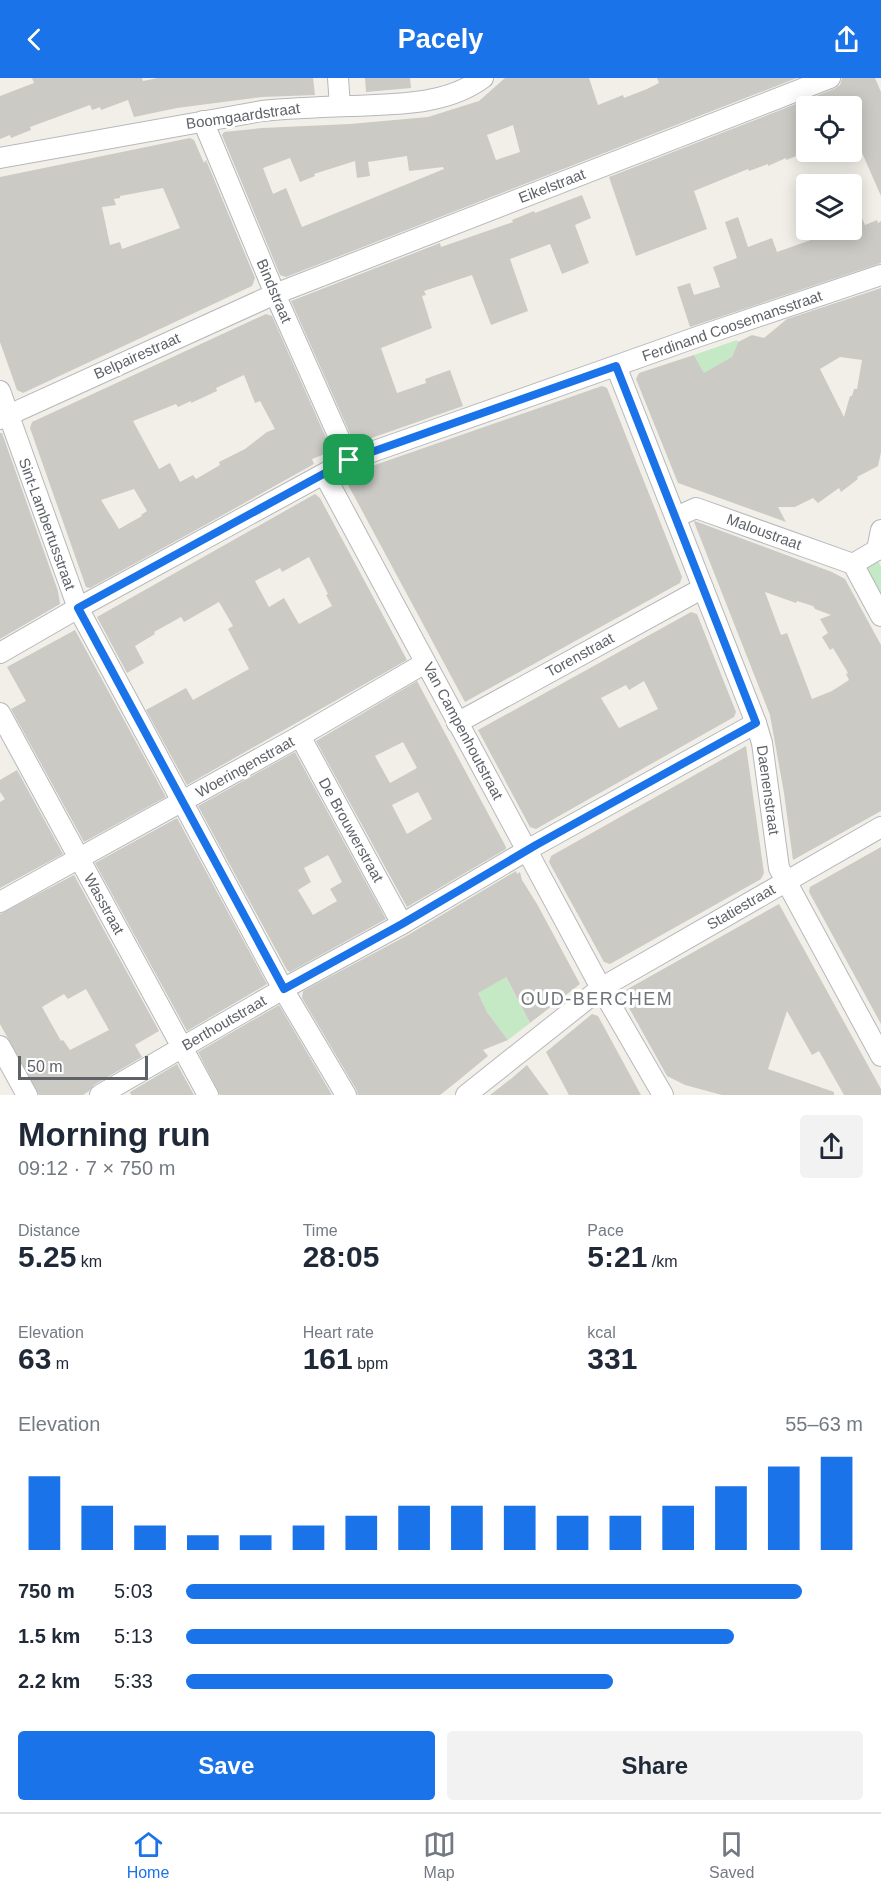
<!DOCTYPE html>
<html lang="en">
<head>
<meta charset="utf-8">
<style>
	body { margin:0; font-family:Helvetica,sans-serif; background:#f2f2f3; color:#1f2937; height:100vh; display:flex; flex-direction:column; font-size:22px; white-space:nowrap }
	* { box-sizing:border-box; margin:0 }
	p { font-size:20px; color:#747a83 }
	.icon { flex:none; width:33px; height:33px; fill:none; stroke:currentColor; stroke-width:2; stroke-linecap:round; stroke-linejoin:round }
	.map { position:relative; height:1017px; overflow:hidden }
	.sheet { display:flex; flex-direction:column; background:#fff; flex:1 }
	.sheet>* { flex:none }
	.fabs { position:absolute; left:796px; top:18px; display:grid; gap:12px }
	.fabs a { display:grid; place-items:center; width:66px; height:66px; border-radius:6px; background:#fff; box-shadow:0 3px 15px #0003; font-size:30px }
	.scale { position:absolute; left:18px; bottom:15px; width:130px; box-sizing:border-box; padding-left:6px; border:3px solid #5f6368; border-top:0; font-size:16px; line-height:21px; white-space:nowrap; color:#5f6368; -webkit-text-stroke:4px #fff; paint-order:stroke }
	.pin { position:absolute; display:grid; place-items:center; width:51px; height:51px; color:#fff; margin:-26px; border-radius:12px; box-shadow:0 3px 9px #0006 }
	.round { display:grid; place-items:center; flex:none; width:63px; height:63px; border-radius:6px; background:#f2f2f3 }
	.overview { display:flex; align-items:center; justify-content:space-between; height:102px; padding:0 18px }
	h1 { font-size:33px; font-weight:700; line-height:45px }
	.stats { display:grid; grid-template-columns:repeat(3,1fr); gap:9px; height:102px; padding:6px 18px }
	.stats div { display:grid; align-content:center }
	.stats b { font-size:30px; font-weight:700 }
	.stats small { font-size:16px; font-weight:400 }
	.stats p { font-size:16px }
	.chart { height:168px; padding:12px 18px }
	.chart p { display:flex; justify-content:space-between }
	.chart svg { width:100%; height:108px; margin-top:6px; stroke:#1a73e8; stroke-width:6 }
	.primary-button { display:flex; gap:12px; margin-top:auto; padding:12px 18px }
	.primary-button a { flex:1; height:69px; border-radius:6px; background:#1a73e8; color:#fff; font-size:24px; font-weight:700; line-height:69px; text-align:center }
	.primary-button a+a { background:#f2f2f3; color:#1f2937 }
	ul { padding:0 18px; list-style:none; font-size:20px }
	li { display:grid; grid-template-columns:96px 72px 1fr; align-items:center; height:45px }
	li i { height:15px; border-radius:8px; background:#1a73e8 }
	header { display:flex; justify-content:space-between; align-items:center; height:78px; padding:0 18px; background:#1a73e8; color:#fff; font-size:27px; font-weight:700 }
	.dock { display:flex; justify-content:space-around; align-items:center; height:84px; border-top:2px solid #e0e1e3; background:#fff; font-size:16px; color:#747a83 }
	.dock a { display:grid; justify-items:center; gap:3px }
	.dock .selected { color:#1a73e8 }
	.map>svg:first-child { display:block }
	.green { fill:#c5e8c5 }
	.building { fill:#cccac5; fill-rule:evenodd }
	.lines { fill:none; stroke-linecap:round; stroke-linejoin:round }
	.street-casing { stroke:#b5b8bc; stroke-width:22 }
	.street { stroke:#fff; stroke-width:20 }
	.route-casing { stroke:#fff; stroke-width:12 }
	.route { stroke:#1a73e8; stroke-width:8 }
	.labels { text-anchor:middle; stroke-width:6; stroke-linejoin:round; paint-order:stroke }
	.street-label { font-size:15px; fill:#5f6368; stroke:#fff }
	.quarter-label { font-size:18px; letter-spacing:1.5px; fill:#70757a; stroke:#fff }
</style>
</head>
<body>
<header><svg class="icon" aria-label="back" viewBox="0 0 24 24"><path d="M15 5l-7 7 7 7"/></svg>Pacely<svg class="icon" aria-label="share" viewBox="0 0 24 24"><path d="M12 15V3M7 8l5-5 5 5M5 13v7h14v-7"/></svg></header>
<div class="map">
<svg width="881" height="1017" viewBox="0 0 881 1017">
	<rect width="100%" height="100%" fill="#f1efe8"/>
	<g class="green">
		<path d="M737 262 738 264 732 279 728 338 694 277Z"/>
		<path d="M878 483 881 489V523L863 491Z"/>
		<path d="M495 879 530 945 508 962 487 934 478 915Z"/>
	</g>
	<g class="building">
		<path d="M32 0H142L143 3 158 0H313L315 17 262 19 177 30 134 39 128 22 101 32 100 29 92 32 90 27 30 49 31 52 11 60 10 57 0 61V18L34 5Z"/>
		<path d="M365 0H410L411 10 366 14Z"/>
		<path d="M505 0H589L598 27 623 17 624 20 647 11 659 5 657 0H797L286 199 280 197 222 57 224 54 262 50 350 46 428 39 479 23ZM513 47 520 74 496 82 487 57ZM407 78 409 93 443 89 444 91 302 149 286 110 273 116 263 90 290 80 300 104 315 98 314 96 355 83 357 100 370 98 368 84Z"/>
		<path d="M842 0H875L881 14V118L852 52V28H807V74L786 82V80L768 88V86L749 93 748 91 694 113 707 151 636 178 609 99 834 11 840 7Z"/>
		<path d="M190 60 194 62 204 85 206 82 255 200 252 208 23 315 17 312 0 264V99ZM163 110 180 150 122 171 120 164 110 167 102 129 116 127 114 121 120 120V118Z"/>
		<path d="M582 117 591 140 575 147 589 185 562 196 550 166 510 181 528 233 491 247 472 197 424 213 426 217 422 218 432 250 381 270 397 315 426 305 425 301 450 292 463 328 360 364 362 358 356 362 352 360 291 223 440 165 441 169 513 144 512 142 534 133 535 135Z"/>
		<path d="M852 118 865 147 877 142 878 145 881 143V185L690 249 677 209 690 205 694 217 720 209 713 189 737 180 725 144 738 139 748 169 772 160 777 174 839 152H852Z"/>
		<path d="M881 210V374L878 388 857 399 858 401 841 414 839 410 818 425 813 420 795 429H778L786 444 678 405 636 301 639 295 694 277 704 295 732 279 738 264 752 257 764 260 787 241ZM840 279 862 282 857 311H854L852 318H850L844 339 820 291Z"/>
		<path d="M266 236 272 238 331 371 330 374 312 381 314 386 205 447 90 510 86 509 30 350 32 344ZM244 297 255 325 260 323 275 351 267 354 245 371 219 384 220 387 196 401 193 397 180 404 170 385 159 391 133 343 176 326 178 329 191 323V325L217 313 216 310ZM134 411 147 433 141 437 142 438 119 451 101 422Z"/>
		<path d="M602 308 607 310 682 499 680 505 465 624 346 403 349 396Z"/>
		<path d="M0 355H2L58 513 60 526 0 561Z"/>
		<path d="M315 416 320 420 407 582 187 707 146 632 186 610 193 622 249 591 228 551 233 548 219 524 184 544 181 539 154 554 155 556 135 568 144 585 127 595 97 539ZM309 479 328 516 326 517 332 528 299 546 284 520 269 529 255 503 280 490 282 494Z"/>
		<path d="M695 443 832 494 845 501 881 567V733L793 782 784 715 770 637 694 444ZM765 514 796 525 797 523 813 528 815 531 831 537 820 541 828 555 822 559 830 572 833 570 848 595 846 596 849 602 832 613 812 621 787 555 781 557Z"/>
		<path d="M691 534 697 536 736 634 734 639 536 751 530 749 478 652ZM644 603 658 631 619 650 601 620 626 607 629 612Z"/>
		<path d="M75 552 166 719 84 764 11 631 26 623 7 589Z"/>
		<path d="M417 603 506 769V771L407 829 316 663ZM403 664 417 690 390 705 375 678ZM418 714 432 741 407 756 392 727Z"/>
		<path d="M746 668 764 795 761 801 610 886 604 884 549 784 551 778Z"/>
		<path d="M295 674 386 841 290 894 287 892 198 728ZM328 777 342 804 330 811 337 823 313 837 298 812 311 804 304 790Z"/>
		<path d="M17 692 63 776 0 810V724L5 721 0 714V702Z"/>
		<path d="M177 740 267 906 187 953 95 785Z"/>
		<path d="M881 769V946L809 814 810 809Z"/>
		<path d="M516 793 517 796 520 794 522 802 537 826 580 906 530 945 506 899 478 915 487 934 508 962 483 972 488 978 454 1006 440 1017H358L356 1011 302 920 303 913 408 857Z"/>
		<path d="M74 797 159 953 135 967 142 979 94 1007 89 1013 83 1017H39L0 946V836ZM86 911 109 952 70 972 63 962 61 963 42 929 64 916 68 921Z"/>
		<path d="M779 826 881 1011V1017H844L819 973 812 977 787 933 768 991 834 1014V1017H722L685 1007 667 998 623 919 624 913Z"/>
		<path d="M279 927 332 1017H220L198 974Z"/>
		<path d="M592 936 598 938 641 1017H569L546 974Z"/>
		<path d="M177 986 194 1017H131L130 1014Z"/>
		<path d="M527 987 549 1017H490L512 1000Z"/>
	</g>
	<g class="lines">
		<defs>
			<g id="street">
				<path d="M338 0 340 28"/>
				<path d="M203 43 275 216 349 382"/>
				<path d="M0 80 262 33C291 30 320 29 349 28 394 26 445 28 483 0"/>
				<path d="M616 288 756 645 762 665 779 790 881 978"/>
				<path d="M0 313 78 530 283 911 346 1017"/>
				<path d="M0 341 275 216 830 0"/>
				<path d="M324 396 601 910 663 1017"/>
				<path d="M676 439 696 430 853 486"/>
				<path d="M877 472 881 452"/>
				<path d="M853 486 881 538"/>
				<path d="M853 486 877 472"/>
				<path d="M0 575 78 530 349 382 697 259 881 197"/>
				<path d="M0 635 208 1017"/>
				<path d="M457 645 703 510"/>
				<path d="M300 658 402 846"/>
				<path d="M0 824 300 658 425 585"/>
				<path d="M0 968 27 1017"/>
				<path d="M100 1017 283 911 402 846 536 767 756 645"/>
				<path d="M466 1017 601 910 881 749"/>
			</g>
		</defs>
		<use href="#street" class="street-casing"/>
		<use href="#street" class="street"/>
	</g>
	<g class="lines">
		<defs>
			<path id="route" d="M616 288 756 645 536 767 402 846 284 911 78 530 349 382Z"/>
		</defs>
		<use href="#route" class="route-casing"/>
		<use href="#route" class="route"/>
	</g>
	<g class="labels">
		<g class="street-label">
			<text transform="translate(243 38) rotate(-8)" y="5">Boomgaardstraat</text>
			<text transform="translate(552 108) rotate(-21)" y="5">Eikelstraat</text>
			<text transform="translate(274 213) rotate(67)" y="5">Bindstraat</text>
			<text transform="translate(732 248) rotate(-19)" y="5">Ferdinand Coosemansstraat</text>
			<text transform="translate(137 278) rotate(-24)" y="5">Belpairestraat</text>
			<text transform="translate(47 446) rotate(70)" y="5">Sint-Lambertusstraat</text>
			<text transform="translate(764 454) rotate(20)" y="5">Maloustraat</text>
			<text transform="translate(580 577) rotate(-29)" y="5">Torenstraat</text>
			<text transform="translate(463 653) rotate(62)" y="5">Van Campenhoutstraat</text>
			<text transform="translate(245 689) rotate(-29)" y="5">Woeringenstraat</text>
			<text transform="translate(768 712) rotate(82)" y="5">Daenenstraat</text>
			<text transform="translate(351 752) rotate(61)" y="5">De Brouwerstraat</text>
			<text transform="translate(104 826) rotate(61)" y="5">Wasstraat</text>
			<text transform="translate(741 829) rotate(-30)" y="5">Statiestraat</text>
			<text transform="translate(224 945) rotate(-30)" y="5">Berthoutstraat</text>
		</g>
		<g class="quarter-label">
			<text x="597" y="927">OUD-BERCHEM</text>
		</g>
	</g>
</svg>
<div class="fabs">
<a><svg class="icon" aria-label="locate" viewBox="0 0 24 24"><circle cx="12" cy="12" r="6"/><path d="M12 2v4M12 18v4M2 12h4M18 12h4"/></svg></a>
<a><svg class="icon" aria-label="layers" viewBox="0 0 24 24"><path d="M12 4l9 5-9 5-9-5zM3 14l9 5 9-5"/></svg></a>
</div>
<div class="scale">50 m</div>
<div class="pin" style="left:349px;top:382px;background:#1e9e55"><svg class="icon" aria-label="arrive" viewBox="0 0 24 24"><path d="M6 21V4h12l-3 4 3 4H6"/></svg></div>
</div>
<section class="sheet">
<div class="overview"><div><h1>Morning run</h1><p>09:12 · 7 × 750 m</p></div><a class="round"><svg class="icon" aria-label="share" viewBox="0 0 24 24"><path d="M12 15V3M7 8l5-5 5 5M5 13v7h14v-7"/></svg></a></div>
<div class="stats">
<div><p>Distance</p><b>5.25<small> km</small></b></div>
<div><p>Time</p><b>28:05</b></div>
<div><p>Pace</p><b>5:21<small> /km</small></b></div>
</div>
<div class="stats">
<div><p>Elevation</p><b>63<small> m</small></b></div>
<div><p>Heart rate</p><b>161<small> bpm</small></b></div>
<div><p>kcal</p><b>331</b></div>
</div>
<div class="chart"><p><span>Elevation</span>55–63 m</p>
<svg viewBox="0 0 160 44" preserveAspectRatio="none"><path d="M5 44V14M15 44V26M25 44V34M35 44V38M45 44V38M55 44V34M65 44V30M75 44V26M85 44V26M95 44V26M105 44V30M115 44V30M125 44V26M135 44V18M145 44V10M155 44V6"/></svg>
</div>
<ul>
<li><b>750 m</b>5:03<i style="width:91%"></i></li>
<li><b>1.5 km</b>5:13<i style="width:81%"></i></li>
<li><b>2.2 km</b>5:33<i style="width:63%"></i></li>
</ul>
<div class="primary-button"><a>Save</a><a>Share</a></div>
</section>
<nav class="dock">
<a class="selected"><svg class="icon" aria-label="home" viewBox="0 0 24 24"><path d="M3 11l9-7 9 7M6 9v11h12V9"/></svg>Home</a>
<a><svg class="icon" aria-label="map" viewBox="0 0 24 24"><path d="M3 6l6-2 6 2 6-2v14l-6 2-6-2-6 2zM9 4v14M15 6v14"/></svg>Map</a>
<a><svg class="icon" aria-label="saved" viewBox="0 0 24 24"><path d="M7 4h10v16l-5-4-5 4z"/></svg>Saved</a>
</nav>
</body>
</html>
